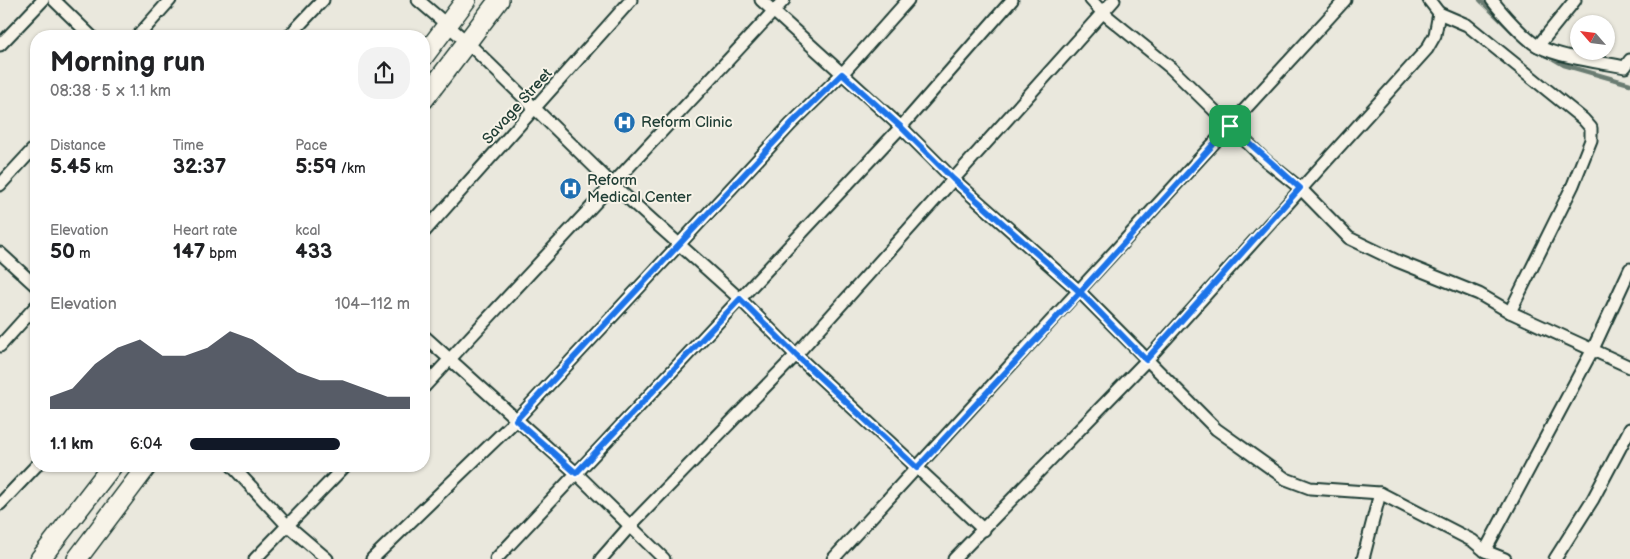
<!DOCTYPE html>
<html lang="en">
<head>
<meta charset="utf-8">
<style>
	body { margin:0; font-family:"Balsamiq Sans",sans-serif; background:#f2f2f2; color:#202124; height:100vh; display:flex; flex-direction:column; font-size:19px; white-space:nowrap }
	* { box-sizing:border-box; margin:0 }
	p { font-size:16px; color:#757577 }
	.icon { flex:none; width:28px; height:28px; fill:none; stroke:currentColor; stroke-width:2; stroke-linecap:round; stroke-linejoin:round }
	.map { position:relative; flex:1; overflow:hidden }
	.panel { position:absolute; left:30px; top:30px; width:400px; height:442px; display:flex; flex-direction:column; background:#fff; border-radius:20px; box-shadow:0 1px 4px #0004 }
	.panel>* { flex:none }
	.needle { width:32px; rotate:298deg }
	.fabs { position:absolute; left:1570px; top:15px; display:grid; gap:10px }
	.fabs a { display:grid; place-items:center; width:45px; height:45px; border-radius:50%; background:#fff; box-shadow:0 1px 4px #0004; font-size:25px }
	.pin { position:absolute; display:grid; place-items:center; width:42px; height:42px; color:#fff; margin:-21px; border-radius:10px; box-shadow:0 2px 8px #0006 }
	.round { display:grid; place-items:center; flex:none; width:52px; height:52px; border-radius:20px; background:#f2f2f2 }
	.overview { display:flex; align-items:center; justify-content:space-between; height:85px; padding:0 20px }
	h1 { font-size:28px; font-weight:800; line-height:38px }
	.metrics { display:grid; grid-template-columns:repeat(3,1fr); gap:8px; height:85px; padding:5px 20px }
	.metrics div { display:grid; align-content:center }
	.metrics b { font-size:21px; font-weight:800 }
	.metrics small { font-size:14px; font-weight:400 }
	.metrics p { font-size:14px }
	.chart { height:140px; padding:10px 20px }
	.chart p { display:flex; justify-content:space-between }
	.chart svg { width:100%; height:90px; margin-top:5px; fill:#111827; opacity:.7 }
	ul { padding:0 20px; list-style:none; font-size:16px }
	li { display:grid; grid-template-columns:80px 60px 1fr; align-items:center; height:38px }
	li i { height:12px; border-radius:6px; background:#111827 }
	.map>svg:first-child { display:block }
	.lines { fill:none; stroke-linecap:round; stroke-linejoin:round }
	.stream { stroke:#6a7c72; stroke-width:4.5 }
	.minor-casing { stroke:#1f3d34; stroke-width:15 }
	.trunk-casing { stroke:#1f3d34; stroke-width:22 }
	.minor { stroke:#f7f3e8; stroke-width:11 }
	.trunk { stroke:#f7f3e8; stroke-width:19 }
	.route-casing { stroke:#fff; stroke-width:10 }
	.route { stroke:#1a73e8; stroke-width:6 }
	.labels { text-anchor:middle; stroke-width:4; stroke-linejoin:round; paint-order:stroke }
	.street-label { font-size:15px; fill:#1f3d34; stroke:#f7f3e8 }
	.poi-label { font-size:15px; fill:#1f3d34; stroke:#f7f3e8; text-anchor:start }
</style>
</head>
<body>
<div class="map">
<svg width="1630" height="559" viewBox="0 0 1630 559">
	<rect width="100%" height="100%" fill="#eae8dd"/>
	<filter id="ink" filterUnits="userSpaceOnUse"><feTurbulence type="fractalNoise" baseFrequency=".02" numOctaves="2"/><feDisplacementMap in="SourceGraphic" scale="10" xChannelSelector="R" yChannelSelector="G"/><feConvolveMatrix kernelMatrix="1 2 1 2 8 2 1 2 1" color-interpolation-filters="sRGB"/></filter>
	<g filter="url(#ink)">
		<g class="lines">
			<g class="stream">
				<path d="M1480 0 1517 36"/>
				<path d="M1547 55 1564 65 1630 84"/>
			</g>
			<defs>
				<g id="minor">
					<path d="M54 0 91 36"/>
					<path d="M418 0 466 41 611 183 740 299 796 355 984 530"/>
					<path d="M761 0 901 127 953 179 1080 292 1216 429 1286 479 1310 488 1380 493 1473 541 1485 551 1505 559"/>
					<path d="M1091 0 1102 12 1171 68 1265 160 1300 188 1349 238 1397 261 1479 294 1510 312 1630 367"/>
					<path d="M1492 0C1501 12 1526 40 1538 46 1561 58 1600 62 1625 67L1630 60"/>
					<path d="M1439 13 1467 25 1583 119 1591 128V140L1573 185 1510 312"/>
					<path d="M138 36 170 0"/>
					<path d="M289 36 323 0"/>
					<path d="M0 45 43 0"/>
					<path d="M1538 46 1575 0"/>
					<path d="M0 185 36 146"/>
					<path d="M424 232 631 0"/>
					<path d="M0 253 36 286"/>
					<path d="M424 336 576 473 664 559"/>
					<path d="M0 346 36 306"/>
					<path d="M424 387 784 0"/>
					<path d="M232 466 286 524 327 559"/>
					<path d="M0 504 36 466"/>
					<path d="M1485 551 1593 349 1630 269"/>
					<path d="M255 559 345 466"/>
					<path d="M372 559 516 420 791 124 842 74 908 0"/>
					<path d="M496 559 901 127 1012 0"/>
					<path d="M601 559 629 527 796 355 1114 0"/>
					<path d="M833 559 1345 0"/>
					<path d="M954 559 1146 361 1427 49 1435 35 1439 13 1429 0"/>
					<path d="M1363 559 1380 493"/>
					<path d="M1555 559 1593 499 1630 429"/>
				</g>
				<g id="trunk">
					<path d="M424 56 466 0"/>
					<path d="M424 99 499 0"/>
					<path d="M40 559 112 466"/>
					<path d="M77 559 147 466"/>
				</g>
			</defs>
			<use href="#minor" class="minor-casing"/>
			<use href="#trunk" class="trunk-casing"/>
			<use href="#minor" class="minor"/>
			<use href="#trunk" class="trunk"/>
		</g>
	</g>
	<g class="lines" filter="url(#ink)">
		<defs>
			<path id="route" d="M1230 126 1080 292 953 179 901 127 842 74 791 124 516 420 576 473 740 299 796 355 917 468 1080 292 1146 360 1300 188 1230 126"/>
		</defs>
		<use href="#route" class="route-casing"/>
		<use href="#route" class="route"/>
	</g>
	<defs>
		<symbol id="hospital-disc" viewBox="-11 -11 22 22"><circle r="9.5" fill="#1f6fb2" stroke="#f7f3e8"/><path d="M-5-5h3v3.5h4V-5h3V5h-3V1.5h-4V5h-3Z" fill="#fff"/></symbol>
	</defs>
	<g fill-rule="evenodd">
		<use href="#hospital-disc" x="612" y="110" width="25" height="25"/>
		<use href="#hospital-disc" x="558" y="176" width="25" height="25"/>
	</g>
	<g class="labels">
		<g class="street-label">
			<text transform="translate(517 106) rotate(-48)" y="5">Savage Street</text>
		</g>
		<g class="poi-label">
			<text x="641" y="127">Reform Clinic</text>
			<text x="587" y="185">Reform<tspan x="587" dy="17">Medical Center</tspan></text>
		</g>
	</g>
</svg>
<div class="fabs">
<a><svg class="needle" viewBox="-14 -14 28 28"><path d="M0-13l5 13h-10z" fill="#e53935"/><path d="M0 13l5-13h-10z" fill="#757577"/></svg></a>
</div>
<div class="pin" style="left:1230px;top:126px;background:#1e9e55"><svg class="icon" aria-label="arrive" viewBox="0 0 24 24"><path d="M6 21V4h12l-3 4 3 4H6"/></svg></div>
<section class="panel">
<div class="overview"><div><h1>Morning run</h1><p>08:38 · 5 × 1.1 km</p></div><a class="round"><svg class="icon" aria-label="share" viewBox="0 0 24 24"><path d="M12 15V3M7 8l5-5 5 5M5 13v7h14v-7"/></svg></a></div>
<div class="metrics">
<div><p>Distance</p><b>5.45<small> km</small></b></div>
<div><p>Time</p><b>32:37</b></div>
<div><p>Pace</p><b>5:59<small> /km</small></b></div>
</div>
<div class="metrics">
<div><p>Elevation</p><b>50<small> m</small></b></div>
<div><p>Heart rate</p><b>147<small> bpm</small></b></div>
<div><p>kcal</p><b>433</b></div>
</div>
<div class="chart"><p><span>Elevation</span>104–112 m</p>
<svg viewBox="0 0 160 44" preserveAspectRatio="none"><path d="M0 44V38L10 34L20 22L30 14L40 10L50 18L60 18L70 14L80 6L90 10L100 18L110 26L120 30L130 30L140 34L150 38L160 38V44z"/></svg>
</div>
<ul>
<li><b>1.1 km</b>6:04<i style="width:68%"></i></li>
</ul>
</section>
</div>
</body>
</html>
